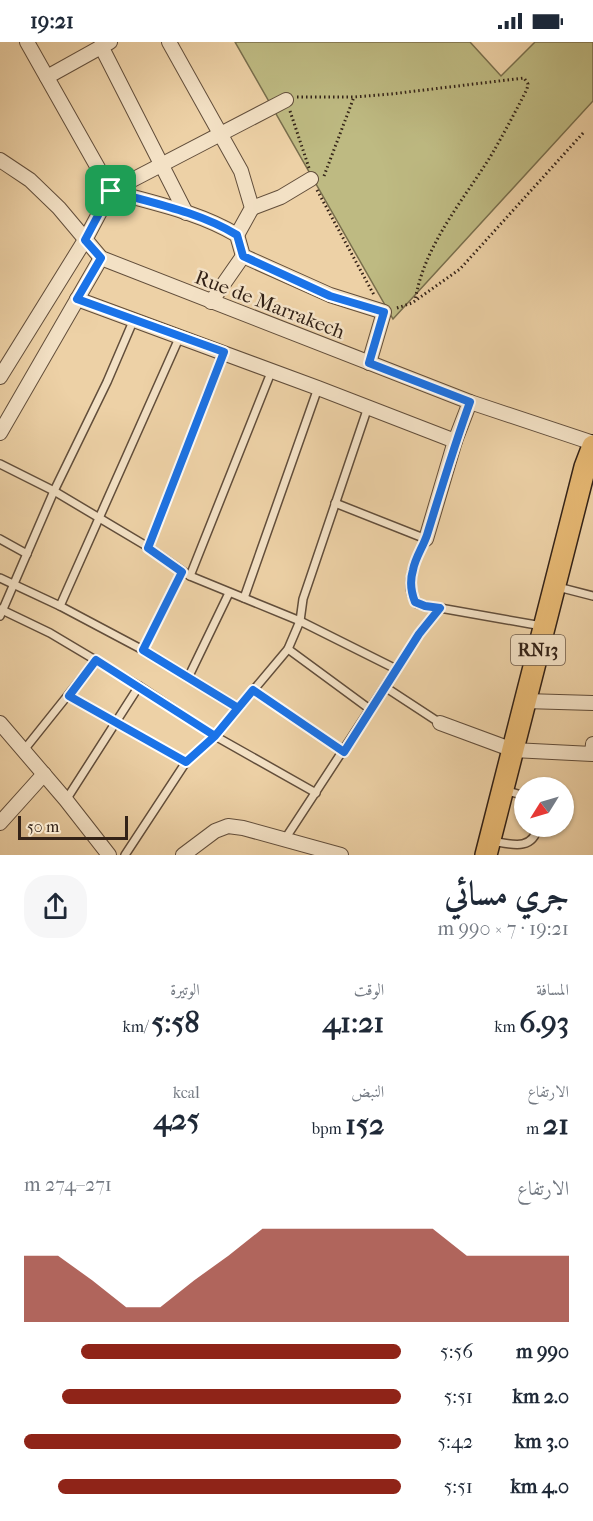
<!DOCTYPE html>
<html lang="ar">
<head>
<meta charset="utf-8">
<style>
	body { margin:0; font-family:"IM FELL French Canon",Amiri,serif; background:#f6f6f7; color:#1f2937; direction:rtl; height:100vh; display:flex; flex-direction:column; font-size:22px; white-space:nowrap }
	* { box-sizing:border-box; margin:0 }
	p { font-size:20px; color:#747a83 }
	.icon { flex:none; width:33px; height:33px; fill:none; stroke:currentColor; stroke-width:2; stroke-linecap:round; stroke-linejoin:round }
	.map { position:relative; height:813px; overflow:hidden; direction:ltr }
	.details { display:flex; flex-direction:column; background:#fff; flex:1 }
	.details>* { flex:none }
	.needle { width:39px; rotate:233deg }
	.buttons { position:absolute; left:514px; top:735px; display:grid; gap:12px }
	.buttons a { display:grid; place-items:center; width:60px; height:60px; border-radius:50%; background:#fff; box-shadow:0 2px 4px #0004; font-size:30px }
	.scale { position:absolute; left:18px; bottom:15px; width:110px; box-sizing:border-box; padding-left:6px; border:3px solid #332217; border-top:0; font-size:16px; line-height:21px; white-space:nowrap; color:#332217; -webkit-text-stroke:4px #f3e1c5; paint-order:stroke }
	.pin { position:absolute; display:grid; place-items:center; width:51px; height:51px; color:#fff; margin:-26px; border-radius:12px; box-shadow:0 3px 9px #0006 }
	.round { display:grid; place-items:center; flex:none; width:63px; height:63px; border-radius:24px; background:#f6f6f7 }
	.summary { display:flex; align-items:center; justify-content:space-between; height:102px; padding:0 24px }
	h1 { font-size:33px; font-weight:700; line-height:45px }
	.figures { display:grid; grid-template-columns:repeat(3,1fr); gap:9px; height:102px; padding:6px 24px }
	.figures div { display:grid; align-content:center }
	.figures b { font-size:30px; font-weight:700 }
	.figures small { font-size:16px; font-weight:400 }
	.figures p { font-size:16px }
	.chart { height:168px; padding:12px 24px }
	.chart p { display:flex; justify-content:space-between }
	.chart svg { width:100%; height:108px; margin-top:6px; fill:#8f2418; opacity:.7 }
	ul { padding:0 24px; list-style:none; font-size:20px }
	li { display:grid; grid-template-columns:96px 72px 1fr; align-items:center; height:45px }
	li i { height:15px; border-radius:8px; background:#8f2418 }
	.status { display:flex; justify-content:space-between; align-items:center; height:42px; padding:0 30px; background:#fff; direction:ltr }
	.status svg { height:16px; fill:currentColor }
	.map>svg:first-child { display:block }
	.green { fill:#beba82; stroke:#786e4c; stroke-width:1.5 }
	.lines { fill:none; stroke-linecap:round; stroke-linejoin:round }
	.lane-casing { stroke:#624e3b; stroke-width:10 }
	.street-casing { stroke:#624e3b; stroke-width:16 }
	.primary-casing { stroke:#332217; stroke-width:24 }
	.path { stroke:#332217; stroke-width:3; stroke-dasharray:1.5 3; stroke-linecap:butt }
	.lane { stroke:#f3e1c5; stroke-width:7 }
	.street { stroke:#f3e1c5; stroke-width:14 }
	.primary { stroke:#e6b873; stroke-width:21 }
	.route-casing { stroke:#fff; stroke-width:12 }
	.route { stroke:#1a73e8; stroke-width:8 }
	.labels { text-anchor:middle; stroke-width:5; stroke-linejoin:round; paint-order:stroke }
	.shield { fill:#f3e1c5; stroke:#6d5b4b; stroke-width:1.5 }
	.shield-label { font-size:18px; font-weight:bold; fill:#332217 }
	.street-label { font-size:20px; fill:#332217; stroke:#f3e1c5 }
</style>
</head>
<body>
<div class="status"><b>19:21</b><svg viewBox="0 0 49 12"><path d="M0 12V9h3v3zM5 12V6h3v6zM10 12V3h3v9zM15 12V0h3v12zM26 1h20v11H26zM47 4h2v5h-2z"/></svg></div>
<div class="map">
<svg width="593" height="813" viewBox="0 0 593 813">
	<rect width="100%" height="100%" fill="#edd1a6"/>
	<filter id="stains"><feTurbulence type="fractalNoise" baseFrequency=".00333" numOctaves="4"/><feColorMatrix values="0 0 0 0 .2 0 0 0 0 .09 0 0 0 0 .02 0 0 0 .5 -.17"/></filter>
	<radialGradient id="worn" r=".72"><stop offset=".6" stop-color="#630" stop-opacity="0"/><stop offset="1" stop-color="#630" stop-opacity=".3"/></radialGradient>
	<path class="green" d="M235 0H470L501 34 535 0H593V59L393 277Z"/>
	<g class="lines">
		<defs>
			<g id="lane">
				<path d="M0 422 54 449 148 505 190 534 300 579 396 627"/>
				<path d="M335 461 426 497C417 515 401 544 417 562L440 566"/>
				<path d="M0 497 27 512"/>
				<path d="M148 505 224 310"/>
				<path d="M190 534 272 328"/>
				<path d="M0 536 60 564 143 608 238 666"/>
				<path d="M558 545 593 554"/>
				<path d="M244 556 318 346"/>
				<path d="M60 564 180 294"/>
				<path d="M0 567 50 591 139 644 215 694 316 751"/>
				<path d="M0 574 54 449 107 340 134 277"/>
				<path d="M288 607 371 668"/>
				<path d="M143 608 182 529"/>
				<path d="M188 636 229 551"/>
				<path d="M385 645 440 681"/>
				<path d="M253 648 344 710"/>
				<path d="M69 654 186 720"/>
				<path d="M24 708 96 618"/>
				<path d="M504 748 525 754"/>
				<path d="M66 758 139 644"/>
				<path d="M285 797 419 592 440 566 542 584"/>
				<path d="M492 799C510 802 533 810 538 784"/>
				<path d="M125 813 186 720 215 694 288 607 300 579 303 557 368 365"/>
			</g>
			<g id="street">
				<path d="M169 0 241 129 252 166 237 193"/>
				<path d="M101 4 186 171"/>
				<path d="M47 35 110 0"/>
				<path d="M0 118 30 138 59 166 101 216 470 360 593 401"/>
				<path d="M111 149C153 161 199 170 237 193L243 214 330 253 384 270 369 321"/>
				<path d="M111 149 286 58"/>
				<path d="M252 166 281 155 311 137"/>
				<path d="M77 257 318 346 455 399"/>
				<path d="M211 260 243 214"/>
				<path d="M0 335 85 198 111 149 27 0"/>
				<path d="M0 391 101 216"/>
				<path d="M426 497 455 399 470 360"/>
				<path d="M525 659 593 661"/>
				<path d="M0 681 66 758 109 813"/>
				<path d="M440 681 513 708 592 712 593 702"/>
				<path d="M0 781 44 732"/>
				<path d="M183 813 215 789 228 784 243 786 341 813"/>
			</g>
			<path id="primary" d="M486 813 585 425 593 404"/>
		</defs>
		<use href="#lane" class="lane-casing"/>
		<use href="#street" class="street-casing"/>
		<use href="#primary" class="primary-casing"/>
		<g class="path">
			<path d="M297 55H354L391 52 524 36 528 42 527 47C516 69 504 91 492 112 463 159 424 203 415 259"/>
			<path d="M290 69 309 126"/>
			<path d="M324 134 354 55"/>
			<path d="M317 148 374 253"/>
			<path d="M397 266 412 261 460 227 584 90"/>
		</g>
		<use href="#lane" class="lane"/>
		<use href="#street" class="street"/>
		<use href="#primary" class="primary"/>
	</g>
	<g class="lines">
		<defs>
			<path id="route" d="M111 149 85 198 101 216 77 257 224 310 148 506 182 530 143 608 238 666 215 694 186 720 69 654 96 618 215 694 253 648 344 710 419 592 440 566 425 564 415 560C411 550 410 538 413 528 415 516 423 505 427 493 441 448 454 404 470 360L369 321 384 270 330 254 243 214 237 193C199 170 153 161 111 149"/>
		</defs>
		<use href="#route" class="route-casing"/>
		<use href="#route" class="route"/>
	</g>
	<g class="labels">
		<rect class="shield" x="511" y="593" width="54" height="30" rx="4.5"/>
		<g class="shield-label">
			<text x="538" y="614">RN13</text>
		</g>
		<g class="street-label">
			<text transform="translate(270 262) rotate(21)" y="7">Rue de Marrakech</text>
		</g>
	</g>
	<rect width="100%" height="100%" filter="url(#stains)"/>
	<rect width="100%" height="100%" fill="url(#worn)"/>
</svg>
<div class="buttons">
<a><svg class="needle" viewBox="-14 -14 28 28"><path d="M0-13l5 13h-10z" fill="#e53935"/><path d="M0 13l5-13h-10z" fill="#747a83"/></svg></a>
</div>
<div class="scale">50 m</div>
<div class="pin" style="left:111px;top:149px;background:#1e9e55"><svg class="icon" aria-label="arrive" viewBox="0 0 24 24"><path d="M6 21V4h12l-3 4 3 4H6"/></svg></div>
</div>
<section class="details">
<div class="summary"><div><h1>جري مسائي</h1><p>19:21 · 7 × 990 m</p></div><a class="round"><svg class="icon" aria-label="share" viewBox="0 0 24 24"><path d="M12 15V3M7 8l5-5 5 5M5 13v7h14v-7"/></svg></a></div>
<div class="figures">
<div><p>المسافة</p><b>6.93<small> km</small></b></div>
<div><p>الوقت</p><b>41:21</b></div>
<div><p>الوتيرة</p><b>5:58<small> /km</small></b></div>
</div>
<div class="figures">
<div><p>الارتفاع</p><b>21<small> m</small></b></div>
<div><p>النبض</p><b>152<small> bpm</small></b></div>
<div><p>kcal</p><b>425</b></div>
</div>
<div class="chart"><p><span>الارتفاع</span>271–274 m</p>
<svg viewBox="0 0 160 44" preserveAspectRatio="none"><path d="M0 44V17L10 17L20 27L30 38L40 38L50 27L60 17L70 6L80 6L90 6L100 6L110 6L120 6L130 17L140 17L150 17L160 17V44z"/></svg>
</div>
<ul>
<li><b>990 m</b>5:56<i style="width:85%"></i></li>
<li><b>2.0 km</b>5:51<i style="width:90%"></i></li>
<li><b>3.0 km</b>5:42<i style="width:100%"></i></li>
<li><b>4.0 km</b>5:51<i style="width:91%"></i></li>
</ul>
</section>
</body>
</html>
